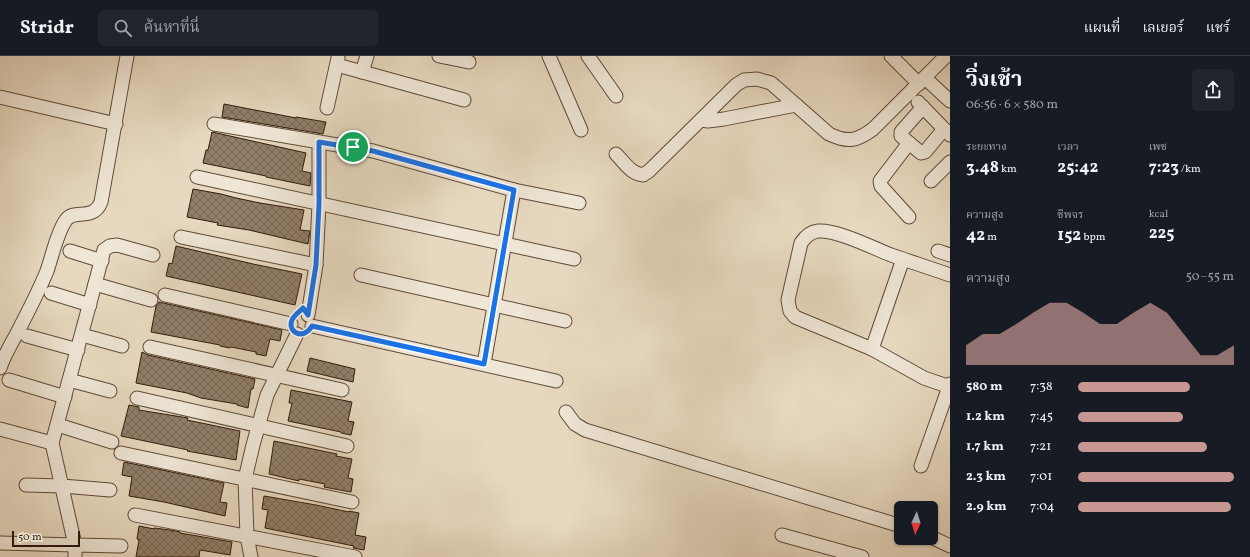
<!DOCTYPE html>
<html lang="th">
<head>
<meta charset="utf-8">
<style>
	body { margin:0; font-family:Vollkorn,"Noto Serif Thai",serif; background:#20242c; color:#f1f3f6; height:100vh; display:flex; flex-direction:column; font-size:15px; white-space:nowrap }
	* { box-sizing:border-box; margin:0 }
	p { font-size:13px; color:#9ea1a6 }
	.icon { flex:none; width:22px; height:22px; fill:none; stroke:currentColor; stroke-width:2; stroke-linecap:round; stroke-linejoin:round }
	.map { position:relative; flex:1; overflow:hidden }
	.drawer { display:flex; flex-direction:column; background:#171b24; width:300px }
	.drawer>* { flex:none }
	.needle { width:26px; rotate:184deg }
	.fabs { position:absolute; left:894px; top:445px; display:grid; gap:8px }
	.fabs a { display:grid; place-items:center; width:44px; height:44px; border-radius:6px; background:#171b24; box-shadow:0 1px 3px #0004; font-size:20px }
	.scale { position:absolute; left:12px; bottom:10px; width:68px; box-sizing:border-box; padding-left:4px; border:2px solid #321b0b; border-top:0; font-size:11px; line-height:14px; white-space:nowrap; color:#321b0b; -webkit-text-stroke:3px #efe6d6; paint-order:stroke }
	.pin { position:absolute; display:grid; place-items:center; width:34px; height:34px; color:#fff; margin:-17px; border:2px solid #fff; border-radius:50%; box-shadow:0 1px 4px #0007 }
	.round { display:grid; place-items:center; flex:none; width:42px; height:42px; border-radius:6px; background:#20242c }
	.summary { display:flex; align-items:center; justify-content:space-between; height:68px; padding:0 16px }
	h1 { font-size:22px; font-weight:700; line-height:30px }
	.stats { display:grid; grid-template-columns:repeat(3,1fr); gap:6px; height:68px; padding:4px 16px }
	.stats div { display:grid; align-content:center }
	.stats b { font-size:17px; font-weight:700 }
	.stats small { font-size:11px; font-weight:400 }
	.stats p { font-size:11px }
	.chart { height:112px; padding:8px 16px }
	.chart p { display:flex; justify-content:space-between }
	.chart svg { width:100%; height:72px; margin-top:4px; fill:#c59692; opacity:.7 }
	ul { padding:0 16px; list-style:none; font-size:13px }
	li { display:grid; grid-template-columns:64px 48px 1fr; align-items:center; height:30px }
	li i { height:10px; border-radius:5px; background:#c59692 }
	header { display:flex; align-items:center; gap:24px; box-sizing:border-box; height:56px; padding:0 20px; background:#171b24; border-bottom:1px solid #363941 }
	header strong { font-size:19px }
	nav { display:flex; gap:22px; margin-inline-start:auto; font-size:14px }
	.search { width:280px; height:36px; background:#20242c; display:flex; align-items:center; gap:10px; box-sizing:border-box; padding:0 14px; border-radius:6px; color:#9ea1a6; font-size:15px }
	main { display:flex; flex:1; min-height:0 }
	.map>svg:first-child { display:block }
	.building { fill:url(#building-cross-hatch); stroke:#321b0b }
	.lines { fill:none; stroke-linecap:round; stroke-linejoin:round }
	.minor-casing { stroke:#5f4a38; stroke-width:15 }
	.minor { stroke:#efe6d6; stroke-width:13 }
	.route-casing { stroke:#fff; stroke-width:8 }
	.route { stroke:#1a73e8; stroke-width:5 }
</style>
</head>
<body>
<header>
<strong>Stridr</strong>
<div class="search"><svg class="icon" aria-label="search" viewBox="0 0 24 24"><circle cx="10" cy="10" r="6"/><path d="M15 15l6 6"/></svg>ค้นหาที่นี่</div>
<nav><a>แผนที่</a><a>เลเยอร์</a><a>แชร์</a></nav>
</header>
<main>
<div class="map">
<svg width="950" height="501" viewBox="0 0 950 501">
	<defs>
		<pattern id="building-cross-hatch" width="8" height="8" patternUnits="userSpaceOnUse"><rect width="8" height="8" fill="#907e69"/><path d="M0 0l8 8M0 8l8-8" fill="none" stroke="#766655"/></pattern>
	</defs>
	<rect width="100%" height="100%" fill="#e7d9c0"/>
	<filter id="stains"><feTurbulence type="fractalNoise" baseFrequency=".005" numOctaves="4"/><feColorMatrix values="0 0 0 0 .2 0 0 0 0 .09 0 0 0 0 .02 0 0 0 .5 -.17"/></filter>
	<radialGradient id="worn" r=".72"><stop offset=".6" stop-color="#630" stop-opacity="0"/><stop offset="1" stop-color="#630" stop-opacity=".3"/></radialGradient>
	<g class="building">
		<path d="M224 48 296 62V61L326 66 323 78 222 61Z"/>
		<path d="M212 76 306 97 302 115 311 117 310 130 266 121V120L203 107 206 94H208Z"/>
		<path d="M193 133 221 138 236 142 260 147 304 154 300 174 310 175 308 188 249 174 217 169 218 167 187 161Z"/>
		<path d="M176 190 253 208 302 218 295 249 166 220 169 207 172 208Z"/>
		<path d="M159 246 282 274 280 285 270 283 266 300 256 298V296L231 291 230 292 220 290V289L151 276 156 250Z"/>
		<path d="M142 296 148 299 255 323 253 333H251L248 352 237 349V348L201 342 187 337 136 327Z"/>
		<path d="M310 302 355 313 353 326 307 315Z"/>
		<path d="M291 334 352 346 348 365 354 366 351 379 341 377V376L288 365 292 347H289Z"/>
		<path d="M129 349 139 351V354L188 362 187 364 240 375 236 404 187 395 188 394 121 380Z"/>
		<path d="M274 385 337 398 336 400 352 403 348 422 353 423 351 436 324 431 325 428 299 423V425L269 418Z"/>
		<path d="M124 406 224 427 220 446 227 447 225 460 164 446 129 440 132 421 122 419Z"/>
		<path d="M264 440 316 449 349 456V455L359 457 355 479 366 481 364 494 353 492 354 490 265 472 268 454 262 453Z"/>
		<path d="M139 470 154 473V472L170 474 180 476V477L232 486 230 499 200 494 199 501H136L139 484 137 483Z"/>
	</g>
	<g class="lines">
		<defs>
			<g id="minor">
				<path d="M439 0 469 6"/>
				<path d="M549 0 581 74"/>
				<path d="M588 0 616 40"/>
				<path d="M891 0 919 28"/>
				<path d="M337 9 464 44"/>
				<path d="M362 16 367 0"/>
				<path d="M925 22 950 45"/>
				<path d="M0 41 116 68"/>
				<path d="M918 46 950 79"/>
				<path d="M923 51 901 76V80L921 97 925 96 944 73"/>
				<path d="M327 52 338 2"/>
				<path d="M701 64 708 65 724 63 796 49"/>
				<path d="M214 68 373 95 514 134 579 147"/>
				<path d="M909 87 880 125 881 130 909 161"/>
				<path d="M616 98C624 106 631 118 643 119L649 115 736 29 744 24 757 23 771 27 829 78C848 87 857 85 873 73L946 0"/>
				<path d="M197 121 574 203"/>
				<path d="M931 125 950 106"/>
				<path d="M181 181 316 209"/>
				<path d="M70 195 102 205"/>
				<path d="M938 195 950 199"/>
				<path d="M903 203 872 293 924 322 950 331"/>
				<path d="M361 219 565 265"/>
				<path d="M95 228 151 244"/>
				<path d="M51 237 90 249"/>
				<path d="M165 239 291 268"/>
				<path d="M308 259 316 209 319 148V86"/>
				<path d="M312 270 556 325"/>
				<path d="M82 279 122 290"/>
				<path d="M27 280 78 294"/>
				<path d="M150 291 342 334"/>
				<path d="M872 293 795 261 790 255 788 244 801 187C805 181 810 176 818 175 838 174 871 191 891 199 911 206 930 212 950 219"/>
				<path d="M484 308 514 134"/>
				<path d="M0 312C4 300 10 290 16 279 27 258 38 237 47 215 52 201 57 176 66 164 74 152 93 166 101 146L127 0"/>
				<path d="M9 324 65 341"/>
				<path d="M69 324 110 335"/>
				<path d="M137 342 347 390"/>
				<path d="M566 356 575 368 585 374 901 470"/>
				<path d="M58 369 112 386"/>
				<path d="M0 373 52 387"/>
				<path d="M121 397 352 446"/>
				<path d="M921 410 950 328"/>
				<path d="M26 429 62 430 110 434"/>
				<path d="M135 459 355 501"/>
				<path d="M782 479 862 501"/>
				<path d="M931 481 950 490"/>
				<path d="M0 487 75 489 52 387 95 228 104 194 110 190 117 189 153 199"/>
				<path d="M75 501V489L121 490"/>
				<path d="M251 501 247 480 245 423 253 389 267 339 297 278"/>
			</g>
		</defs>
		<use href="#minor" class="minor-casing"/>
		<use href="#minor" class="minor"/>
	</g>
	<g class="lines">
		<defs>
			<path id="route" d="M319 86 373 95 514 134 484 308 312 270C303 285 287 276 292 264 294 259 299 256 303 252L308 259 316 209 319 148Z"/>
		</defs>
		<use href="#route" class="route-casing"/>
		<use href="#route" class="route"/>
	</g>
	<rect width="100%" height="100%" filter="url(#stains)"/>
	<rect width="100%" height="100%" fill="url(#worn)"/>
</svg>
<div class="fabs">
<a><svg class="needle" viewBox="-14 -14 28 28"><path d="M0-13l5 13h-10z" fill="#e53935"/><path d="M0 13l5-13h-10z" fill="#9ea1a6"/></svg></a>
</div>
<div class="scale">50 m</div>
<div class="pin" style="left:353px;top:91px;background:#1e9e55"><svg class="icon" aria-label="arrive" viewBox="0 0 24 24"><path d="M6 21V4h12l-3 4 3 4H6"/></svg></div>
</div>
<section class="drawer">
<div class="summary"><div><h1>วิ่งเช้า</h1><p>06:56 · 6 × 580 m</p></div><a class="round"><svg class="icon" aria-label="share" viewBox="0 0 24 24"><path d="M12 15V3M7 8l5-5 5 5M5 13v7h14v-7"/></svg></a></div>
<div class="stats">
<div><p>ระยะทาง</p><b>3.48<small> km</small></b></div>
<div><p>เวลา</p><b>25:42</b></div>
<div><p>เพซ</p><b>7:23<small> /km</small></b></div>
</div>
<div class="stats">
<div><p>ความสูง</p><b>42<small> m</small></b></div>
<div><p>ชีพจร</p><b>152<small> bpm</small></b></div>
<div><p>kcal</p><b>225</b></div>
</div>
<div class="chart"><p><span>ความสูง</span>50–55 m</p>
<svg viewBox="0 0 160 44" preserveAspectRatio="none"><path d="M0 44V32L10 25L20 25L30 19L40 12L50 6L60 6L70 12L80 19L90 19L100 12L110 6L120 12L130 25L140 38L150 38L160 32V44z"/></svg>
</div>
<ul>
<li><b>580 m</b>7:38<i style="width:72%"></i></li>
<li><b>1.2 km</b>7:45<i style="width:67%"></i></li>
<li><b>1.7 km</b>7:21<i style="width:83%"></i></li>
<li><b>2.3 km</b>7:01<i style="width:100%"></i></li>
<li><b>2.9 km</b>7:04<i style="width:98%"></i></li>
</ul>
</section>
</main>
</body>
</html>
